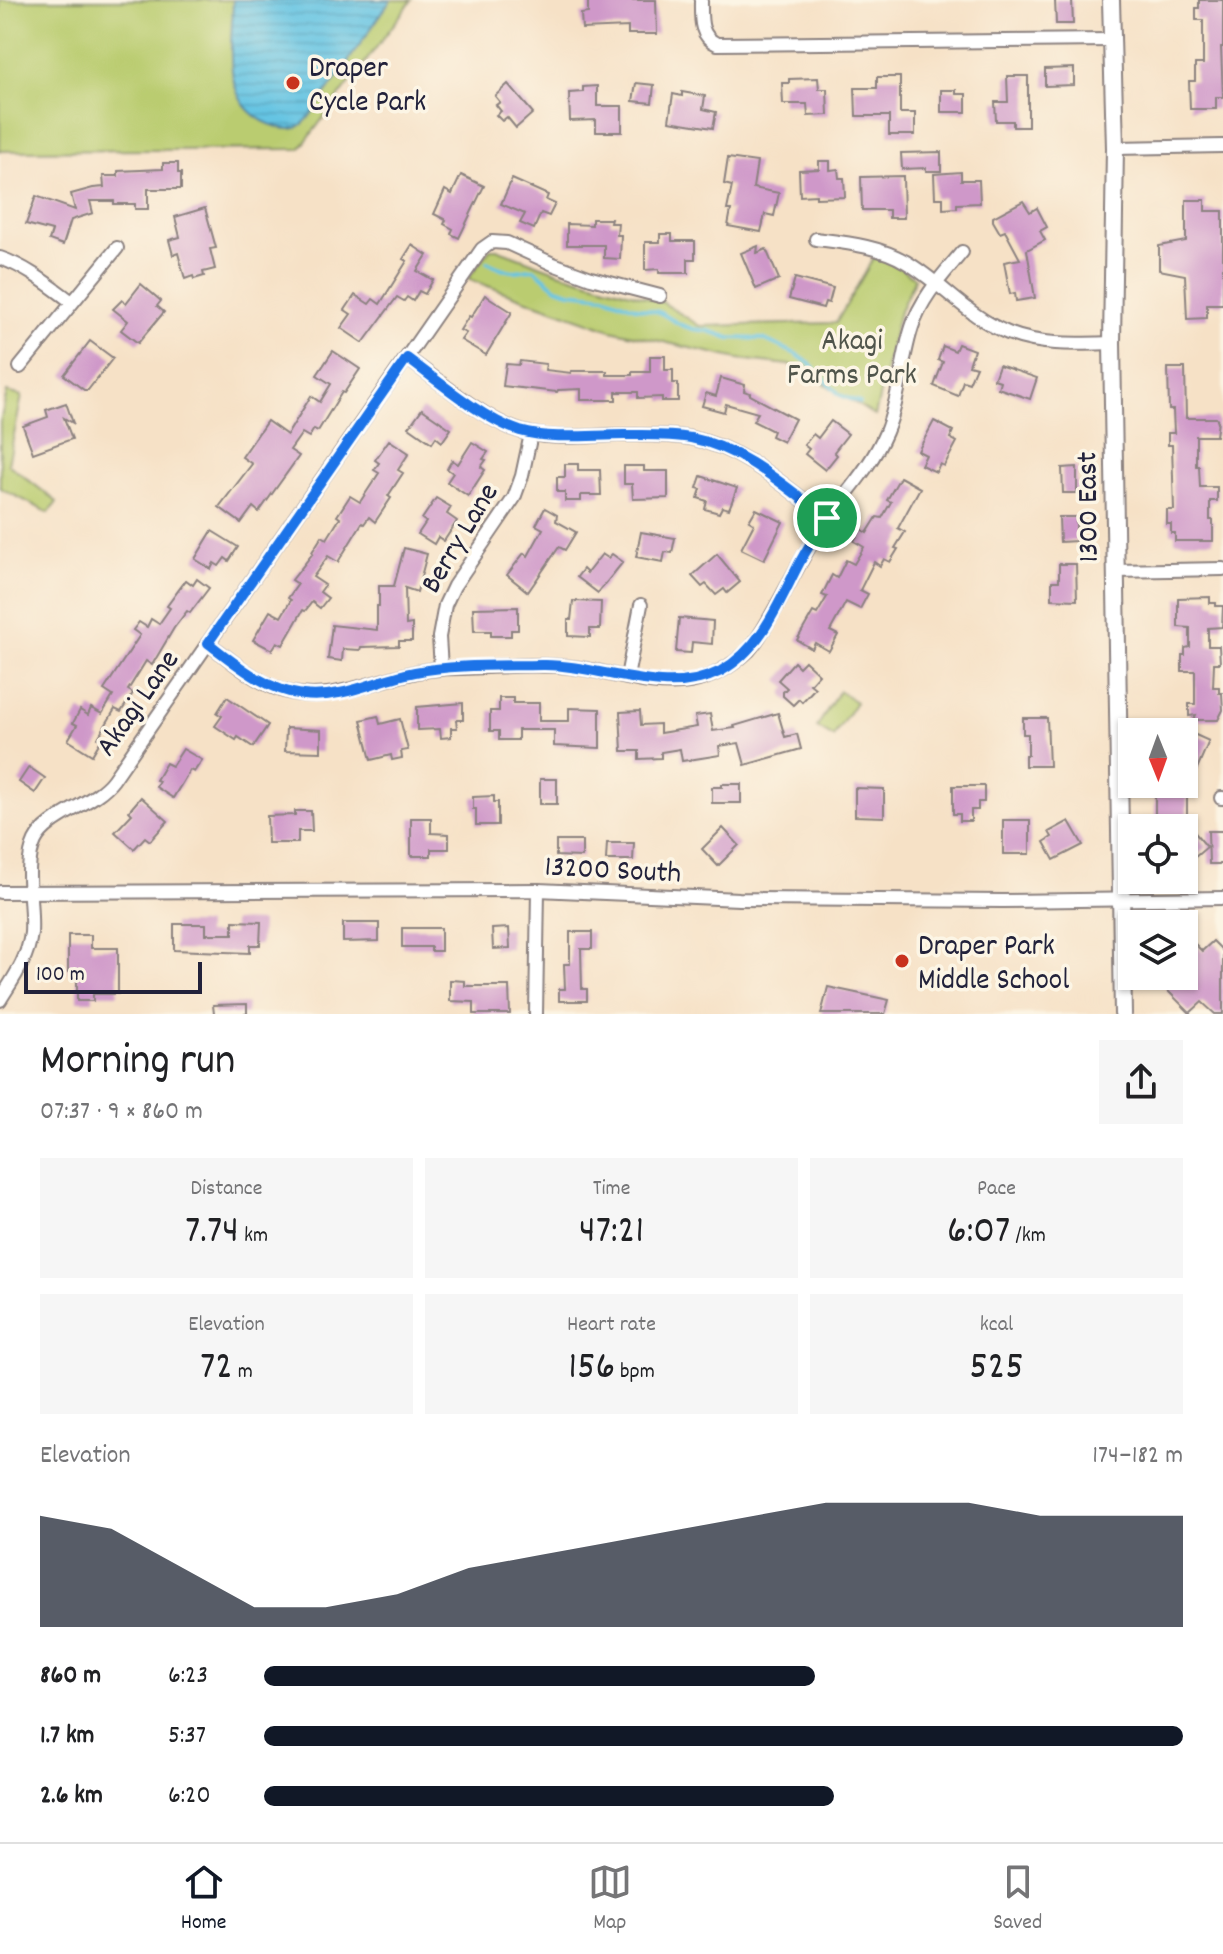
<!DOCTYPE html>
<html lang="en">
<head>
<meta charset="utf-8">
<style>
	body { margin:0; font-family:Dekko,sans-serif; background:#f6f6f6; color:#202124; height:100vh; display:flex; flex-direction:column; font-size:30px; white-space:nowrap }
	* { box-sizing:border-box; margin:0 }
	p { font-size:26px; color:#757577 }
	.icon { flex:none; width:44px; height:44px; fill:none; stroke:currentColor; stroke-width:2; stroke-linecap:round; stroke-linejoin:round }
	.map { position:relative; height:1014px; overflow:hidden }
	.sheet { display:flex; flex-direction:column; background:#fff; flex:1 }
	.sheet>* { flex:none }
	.needle { width:52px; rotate:179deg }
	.tools { position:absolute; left:1118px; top:718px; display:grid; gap:16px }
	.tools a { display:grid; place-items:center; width:80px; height:80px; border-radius:0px; background:#fff; box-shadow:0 2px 6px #0004; font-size:40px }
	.scale { position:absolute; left:24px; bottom:20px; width:178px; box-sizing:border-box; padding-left:8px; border:4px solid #22223b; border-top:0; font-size:22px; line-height:28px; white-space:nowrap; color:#22223b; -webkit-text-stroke:6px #fcf5e5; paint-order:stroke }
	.pin { position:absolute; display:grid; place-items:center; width:68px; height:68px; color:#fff; margin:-34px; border:4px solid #fff; border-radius:50%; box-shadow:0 2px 8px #0007 }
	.round { display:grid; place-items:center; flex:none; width:84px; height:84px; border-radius:0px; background:#f6f6f6 }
	.headline { display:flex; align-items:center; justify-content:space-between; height:136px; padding:0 40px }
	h1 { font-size:44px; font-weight:600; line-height:60px }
	.metrics { display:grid; grid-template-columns:repeat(3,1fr); gap:12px; height:136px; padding:8px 40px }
	.metrics div { display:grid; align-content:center; border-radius:0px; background:#f6f6f6; text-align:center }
	.metrics b { font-size:40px; font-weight:600 }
	.metrics small { font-size:22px; font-weight:400 }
	.metrics p { font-size:22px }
	.chart { height:224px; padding:16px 40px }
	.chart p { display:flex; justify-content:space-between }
	.chart svg { width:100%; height:144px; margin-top:8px; fill:#111827; opacity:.7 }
	ul { padding:0 40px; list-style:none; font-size:26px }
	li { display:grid; grid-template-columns:128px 96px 1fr; align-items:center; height:60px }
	li i { height:20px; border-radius:10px; background:#111827 }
	.dock { display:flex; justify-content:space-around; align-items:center; height:112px; border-top:2px solid #e0e0e0; background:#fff; font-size:22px; color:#757577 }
	.dock a { display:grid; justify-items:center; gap:4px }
	.dock .active { color:#111827 }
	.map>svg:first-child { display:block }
	.green { fill:#bacc6f; stroke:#6e7755; stroke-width:2 }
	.water { fill:url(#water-rules); stroke:#44738f; stroke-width:2 }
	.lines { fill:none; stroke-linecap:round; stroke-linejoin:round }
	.stream { stroke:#65c4e3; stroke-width:4 }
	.building { fill:#cf98c9 }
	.minor-casing { stroke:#8c8280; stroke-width:16 }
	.major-casing { stroke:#8c8280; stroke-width:20 }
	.minor { stroke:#fff; stroke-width:12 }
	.major { stroke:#fff; stroke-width:16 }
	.route-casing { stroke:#fff; stroke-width:16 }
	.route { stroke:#1a73e8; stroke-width:10 }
	.poi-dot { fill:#c8321e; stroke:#fcf5e5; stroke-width:3 }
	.labels { text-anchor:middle; stroke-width:7; stroke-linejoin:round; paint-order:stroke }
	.poi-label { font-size:30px; fill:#22223b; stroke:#fcf5e5; text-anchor:start }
	.park-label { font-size:30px; fill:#50554b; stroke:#fcf5e5 }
	.street-label { font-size:30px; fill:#22223b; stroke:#fcf5e5 }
</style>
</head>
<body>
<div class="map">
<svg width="1223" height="1014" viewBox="0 0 1223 1014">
	<defs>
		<pattern id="water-rules" width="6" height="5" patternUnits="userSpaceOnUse" patternTransform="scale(2)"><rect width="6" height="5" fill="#65c4e3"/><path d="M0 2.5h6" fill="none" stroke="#57a8c4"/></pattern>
	</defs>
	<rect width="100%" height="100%" fill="#fcf5e5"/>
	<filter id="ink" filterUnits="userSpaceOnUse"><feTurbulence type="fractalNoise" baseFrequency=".0125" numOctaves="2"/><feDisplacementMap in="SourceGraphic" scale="16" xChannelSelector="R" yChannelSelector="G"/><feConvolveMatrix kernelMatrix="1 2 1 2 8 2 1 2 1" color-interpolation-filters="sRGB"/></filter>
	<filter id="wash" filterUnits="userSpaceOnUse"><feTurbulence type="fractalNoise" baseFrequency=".006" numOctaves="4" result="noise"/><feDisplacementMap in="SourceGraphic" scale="32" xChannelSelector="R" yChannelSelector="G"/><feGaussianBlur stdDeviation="1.8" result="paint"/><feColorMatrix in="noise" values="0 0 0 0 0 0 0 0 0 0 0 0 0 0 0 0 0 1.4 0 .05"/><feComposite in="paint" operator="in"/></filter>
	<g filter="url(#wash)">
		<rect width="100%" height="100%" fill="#f6e1c6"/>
		<g class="green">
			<path d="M0 0H412L300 149 0 151Z"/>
			<path d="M490 249H497L558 272 662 302 700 326 836 323 874 257 896 265 915 278 898 315 875 416 797 366 738 359 611 330 468 279Z"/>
			<path d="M7 392 22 396 8 464 57 502 49 513 0 488V422Z"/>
			<path d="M839 691 856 702 833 737 817 727Z"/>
		</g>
		<path class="water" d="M233 0H391L310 116C301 128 293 132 278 127 218 110 232 48 233 0Z"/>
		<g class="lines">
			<path class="stream" d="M487 262C495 266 504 270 513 271 520 271 527 269 534 269L557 288 570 292 605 296 637 308 659 312 681 325 693 329 709 331 730 338 763 339 796 354 809 363 840 395 860 403"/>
		</g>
		<g id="blocks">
			<g class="building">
				<path d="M588 0H656L657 34H628V27L582 29 581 14 588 13Z"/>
				<path d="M1055 0H1072L1073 24H1056Z"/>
				<path d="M1199 0H1223V47H1221L1223 97H1216V109H1190L1189 81H1195V64H1203V20H1196V8H1199Z"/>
				<path d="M1074 68V85L1045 86V69Z"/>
				<path d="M1007 76H1028V127H1013V121H996L995 102H1008Z"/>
				<path d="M877 77H900V113H915V135H889V116H856L855 88H877Z"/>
				<path d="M818 78 819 89H827L828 115 808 116 807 104H783L782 83H789V79Z"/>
				<path d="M636 83 654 85 652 103 633 101Z"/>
				<path d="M508 84 533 113 516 128 507 117 502 121 496 115 501 111 496 105 500 102 495 96Z"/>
				<path d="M597 86V106H622V132H596V120L570 121 569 93 583 92V87Z"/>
				<path d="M941 90H956V94H966V112H941Z"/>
				<path d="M682 92 705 96 703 109 716 112 713 128 669 121 673 94 682 96Z"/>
				<path d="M941 152V171H926V168L902 169 901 153Z"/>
				<path d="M728 158 757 162 753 188 779 193 774 216 765 214 761 232 728 226 731 210H727L732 186 724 184Z"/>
				<path d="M819 161H830V170L838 169 839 178H844L845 197 816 198V195L800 196 799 170 819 169Z"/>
				<path d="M163 163H178V173H181V189H148V209H135V204H114V201H90L93 213 71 220 63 245 49 240 52 231 26 224 36 196 75 210 71 194 93 188 104 187 103 176H118V171L163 169Z"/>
				<path d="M961 172V180H979L980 203 957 204V208L943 209V198H935L934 174Z"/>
				<path d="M461 175 484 186 459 238 451 234 453 229 444 224 446 220 434 214 445 190 452 194Z"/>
				<path d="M903 176 904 218H889V210H862L861 177Z"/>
				<path d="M512 179 548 195 546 200 555 204 549 216 541 213 534 229 520 223 525 214 501 204Z"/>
				<path d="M1186 200H1205V211H1223V304H1207V318L1187 319 1185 275 1159 270V246L1186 241Z"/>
				<path d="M1023 201 1030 212 1037 208 1047 227 1040 231 1045 240 1027 250 1035 298 1016 301 1015 293 1010 294 1004 262 1020 259 1005 231 1000 233 993 221V217Z"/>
				<path d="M205 208 216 248 210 249 215 269 203 272 204 276 194 279 193 276 185 279 178 253 173 255 169 240 180 237 175 217Z"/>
				<path d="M592 219H611L610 223H618L617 235H621L620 259 604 258V245H567V224L592 225Z"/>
				<path d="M660 234H672V241H695V259H688V273H659V269L645 270V242H660Z"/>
				<path d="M412 245 427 255 417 271 433 280 425 294 419 291 413 301 407 297 404 301 397 297 363 343 341 328 351 314 345 310 355 295 369 304 373 299 380 304 407 261 403 259Z"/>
				<path d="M758 246 757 253 766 249 779 279 756 289 741 253Z"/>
				<path d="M795 278 833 288 829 303 825 302 823 308 789 299Z"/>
				<path d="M141 284 161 301 157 306 164 312 138 343 121 330 128 321 113 309 122 300 126 303Z"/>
				<path d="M485 295 512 312 486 355 461 340 466 333 460 330 469 316 471 317Z"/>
				<path d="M90 341 113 358 88 390H84L64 375Z"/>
				<path d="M958 344 974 350 969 365 976 367 969 383 963 381 958 396 934 386 943 362 938 360 943 346 955 351Z"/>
				<path d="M333 351 360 369 344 393 342 392 318 431 314 429 309 437 302 433 290 450 299 456 259 512 253 507 241 523 219 507 252 464 242 457 267 421 287 435 311 396 320 402 331 384 317 375Z"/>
				<path d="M650 356H665V370H673V383H678V401H662V397L638 398V392H616V400H581V389L558 390 557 392 503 386 506 364 519 365 520 361 546 364 545 370 571 373V371H607V375H632V372H650Z"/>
				<path d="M999 365 1037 378 1030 399 998 388 1000 381 994 379Z"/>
				<path d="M1168 368H1185L1186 418H1216L1218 421 1216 436H1196V466H1199L1200 487H1217V501H1210V520H1213V541H1175V533H1171V524H1167V510H1174L1172 445H1168V433H1174L1173 410H1169Z"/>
				<path d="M721 378 745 385 744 391 750 393V395L795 419 783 442 771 436 773 431 753 421 758 413 726 404 724 412 702 406 706 393 716 396Z"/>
				<path d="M66 403 73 423 64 418 72 439 33 453 23 426 48 417 46 410Z"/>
				<path d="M422 409 451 429 442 442 436 437 432 443 409 427Z"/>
				<path d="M831 421 848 434 834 452 837 455 825 470 805 454 809 449 804 445 813 434 818 438Z"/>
				<path d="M934 421 953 431 950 438 957 442 944 466 940 464 936 472 921 465 926 455 918 451Z"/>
				<path d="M389 440 409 453 398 470 403 473 388 496 391 498 375 522 369 517 364 524 362 523 338 562 328 556 313 577 325 585 320 592 328 598 320 608 312 602 305 611 303 610 283 645 277 642 272 650 253 640 270 611 281 617 291 600 288 598 298 584 292 580 313 553 312 552 322 536 327 539 340 518 337 516 350 496 360 502 379 473 374 470 379 463 375 460Z"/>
				<path d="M472 442 488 452 483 459 486 460 481 467 485 470 468 496 447 482 453 473 447 469 452 460 458 464Z"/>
				<path d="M565 464H578V470H600L601 495H581V501H565V492H557V477H565Z"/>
				<path d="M624 466H644V471H668V498L633 499 632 484H624Z"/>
				<path d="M1077 467V493H1063L1062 468Z"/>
				<path d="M701 476 737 488 729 509 722 507 719 513 705 509 707 501 698 498 701 489 697 488Z"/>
				<path d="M900 477 920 488 898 528 905 532 895 548 898 549 890 562 884 559 880 566 874 562 860 590 868 594 860 609 846 602 830 631 838 635 829 651 815 643 812 649 797 640 813 612 817 614 827 597 822 595 832 575 837 578 846 560 854 564 864 547 854 541 861 529 867 533 877 517 882 518 891 502 887 500Z"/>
				<path d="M436 498 451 507 447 514 457 521 444 541 438 537 434 544 418 534 426 522 422 519Z"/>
				<path d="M545 508 557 515 556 521 576 532 565 550 559 547 528 592 507 575 524 553 528 556 543 529 536 525Z"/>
				<path d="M756 509 783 522 764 560 741 549 754 524 749 521Z"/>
				<path d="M1059 517H1076V541L1060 542Z"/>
				<path d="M212 531 238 547 229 561 225 558 219 566 214 563 211 569 195 559Z"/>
				<path d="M641 532 675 538 672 553 665 552 663 562 636 557Z"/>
				<path d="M404 548 427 554 417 592 405 588 406 625 412 624V641H399V646L361 647 360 650 343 649 342 661 328 659 332 625 377 630V606H379V586H394Z"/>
				<path d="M602 554 608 558 612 554 623 562 598 593 577 577 583 569 587 573Z"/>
				<path d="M717 554 740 582 727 593 724 589 716 595 706 584 702 587 692 576Z"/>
				<path d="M1059 564H1076L1077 600 1052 599V581H1059Z"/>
				<path d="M197 579 209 588 190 613 187 611 174 628 152 665 146 661 128 690 133 693 121 712 115 709 98 738 101 740 92 755 68 740 77 725 73 723 80 710 88 715 91 708 102 714 113 696 104 690 140 635 133 630 139 622 147 627 151 619 159 624 170 608 167 606 186 580 193 585Z"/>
				<path d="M1210 597V603H1216V606H1223L1222 627 1208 628V646H1219L1220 663H1214L1213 687H1219V693H1222L1223 710 1218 720H1194L1196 715 1189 716V704H1195V671H1182V655H1185V648L1190 647V628L1178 627V598Z"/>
				<path d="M573 601 601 602 600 629H590V637L568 636V620H571Z"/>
				<path d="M518 607V630H511V636H491V631H474L473 608Z"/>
				<path d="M679 618 713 621 712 644 692 642 691 653 676 652Z"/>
				<path d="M805 661 819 674 810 684 815 688 802 702 799 699 793 705 783 696V692L787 688 778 680 794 662 799 667Z"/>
				<path d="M227 697 268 725 253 747 238 737 236 740 215 726 222 716 217 713Z"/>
				<path d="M499 698H513V703H539V721H569V708L600 709V748L554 746V730H518V740H499V731H490V711H499Z"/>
				<path d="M463 703V720H456L457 728H451V737L441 738 440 729 417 730V707Z"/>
				<path d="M640 711 641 725 660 724V733L697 727 695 716 710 714 713 731 735 728 734 726 778 713 785 737 797 734 801 749 745 765 739 743 719 746 720 755 682 761 680 749 661 752V758L639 759V751H622L620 712Z"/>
				<path d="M378 716 380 724 400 719 408 750 401 751 402 758 392 760 391 755 371 760 361 720Z"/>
				<path d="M1023 718H1047L1049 766H1025V755H1028V734H1023Z"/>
				<path d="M286 728 321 730V752L285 751Z"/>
				<path d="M1189 732 1209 741 1193 778 1184 774V743Z"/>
				<path d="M183 749 202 760 194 772 190 770 173 798 156 787 159 781 156 780 166 763 172 766Z"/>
				<path d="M29 767 45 778 35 793 19 782Z"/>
				<rect x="540" y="779" width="17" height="25"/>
				<path d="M722 784H741V803H712V787H722Z"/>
				<rect x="1155" y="784" width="32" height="34"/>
				<path d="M953 786H984V802H978V810H971V821H960V814H953Z"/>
				<path d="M855 788 884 789V817L855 816Z"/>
				<path d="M494 796V802H498V825H476V809H473V797Z"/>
				<path d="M141 797 168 821 150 841 145 837 134 849 115 832 132 814 129 811Z"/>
				<path d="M295 811H311L312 831H298V843H268L267 816 295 815Z"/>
				<path d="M411 818H431V833L449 834V849H431V856H411Z"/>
				<rect x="1003" y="820" width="27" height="34"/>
				<path d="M1184 820 1207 847 1188 863 1184 859Z"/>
				<path d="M1069 821 1083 845 1054 860 1044 842 1052 837 1049 832Z"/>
				<path d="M723 828 739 845 718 866 702 849Z"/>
				<path d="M1208 831H1223V864H1209Z"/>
				<path d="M556 841H582V857L556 856Z"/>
				<path d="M607 843H634L633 860H606Z"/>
				<path d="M233 921 261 922 260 945H250V953L174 950V924H206V934H233Z"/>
				<path d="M343 923H379V941L343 942Z"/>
				<path d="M402 928H441V951H431V947H402Z"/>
				<path d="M509 928 510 948 493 949 492 929Z"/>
				<path d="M570 932H592V949H581L582 989H587V1001H559V989H565L564 964H570Z"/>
				<path d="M68 935H91V948H118V994H93V1001H77V972H68Z"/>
				<path d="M1190 939 1202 951 1213 941 1223 951V1014H1215L1202 1002 1190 1013 1165 988 1176 976H1184V946Z"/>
				<path d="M450 980 465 981V986H509L510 1014H474V1002L450 1001Z"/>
				<path d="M828 987 889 1000 885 1014H821Z"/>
				<path d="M247 1004V1014H214L213 1005Z"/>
			</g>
		</g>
	</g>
	<g filter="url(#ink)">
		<use href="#blocks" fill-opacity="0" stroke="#8c8280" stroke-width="2"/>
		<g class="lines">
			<defs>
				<g id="minor">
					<path d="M701 0C701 18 699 36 717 44L1112 40"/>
					<path d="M1115 148 1223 146"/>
					<path d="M816 239C847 243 879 246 906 262 942 283 968 317 1008 333 1041 346 1076 344 1112 343"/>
					<path d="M0 258C27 267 49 285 72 302"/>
					<path d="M407 358C438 380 480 416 514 429 546 441 584 436 618 435 642 435 667 434 691 438 745 449 784 486 827 518"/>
					<path d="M20 367 117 248"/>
					<path d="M1115 571 1223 569"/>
					<path d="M208 643C229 659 250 677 273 687 319 707 363 684 408 674 426 669 444 668 462 668 498 667 535 663 571 667 610 671 651 689 690 682 711 678 732 666 748 651 759 639 766 625 774 611 788 586 800 561 815 537 838 499 868 474 886 432 900 398 901 361 912 327 921 298 943 275 962 252"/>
					<path d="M441 668 439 637 445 605 454 586 514 498 522 476 531 434"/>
					<path d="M627 677 641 605"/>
					<path d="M1221 798H1223"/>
					<path d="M0 892 538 890 739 899 1003 901 1223 898"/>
					<path d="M0 1000C13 979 28 959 31 933 33 905 23 866 35 841 48 815 94 805 113 780L482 249 492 242 507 243 553 264 591 278 660 296"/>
					<path d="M536 1014 538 890"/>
				</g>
				<path id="major" d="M1111 0 1115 148 1112 343 1123 1014"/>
			</defs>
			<use href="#minor" class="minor-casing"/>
			<use href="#major" class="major-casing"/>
			<use href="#minor" class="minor"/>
			<use href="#major" class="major"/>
		</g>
	</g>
	<g class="lines" filter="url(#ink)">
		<defs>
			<path id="route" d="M407 358C438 381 484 420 520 431 553 440 590 435 624 435 646 435 669 434 691 438 745 449 784 486 827 518 818 532 809 545 801 560 780 599 763 648 721 671 664 700 602 664 542 665 501 666 456 664 415 672 378 679 341 700 303 695 266 690 237 665 208 643Z"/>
		</defs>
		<use href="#route" class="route-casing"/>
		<use href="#route" class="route"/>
	</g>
	<g class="poi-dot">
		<circle cx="293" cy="83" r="8"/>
		<circle cx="902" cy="961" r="8"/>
	</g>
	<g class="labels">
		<g class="poi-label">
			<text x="309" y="76">Draper<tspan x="309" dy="34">Cycle Park</tspan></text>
			<text x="918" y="954">Draper Park<tspan x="918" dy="34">Middle School</tspan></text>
		</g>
		<g class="park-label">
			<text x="852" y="349">Akagi<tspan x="852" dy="34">Farms Park</tspan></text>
		</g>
		<g class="street-label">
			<text transform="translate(1086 507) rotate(-91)" y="10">1300 East</text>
			<text transform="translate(458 537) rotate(-59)" y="10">Berry Lane</text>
			<text transform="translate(136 702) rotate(-55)" y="10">Akagi Lane</text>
			<text transform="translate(613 868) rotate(3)" y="10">13200 South</text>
		</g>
	</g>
</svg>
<div class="tools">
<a><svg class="needle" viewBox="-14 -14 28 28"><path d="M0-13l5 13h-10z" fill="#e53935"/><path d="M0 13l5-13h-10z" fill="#757577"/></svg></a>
<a><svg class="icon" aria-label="locate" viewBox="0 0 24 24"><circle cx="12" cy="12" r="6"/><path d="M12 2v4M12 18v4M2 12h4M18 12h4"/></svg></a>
<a><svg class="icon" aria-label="layers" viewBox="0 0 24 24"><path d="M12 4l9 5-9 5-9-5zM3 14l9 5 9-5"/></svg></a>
</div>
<div class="scale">100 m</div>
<div class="pin" style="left:827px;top:518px;background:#1e9e55"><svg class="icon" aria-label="arrive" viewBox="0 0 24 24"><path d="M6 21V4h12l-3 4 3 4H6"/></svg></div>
</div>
<section class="sheet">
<div class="headline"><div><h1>Morning run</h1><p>07:37 · 9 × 860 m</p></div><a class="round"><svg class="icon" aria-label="share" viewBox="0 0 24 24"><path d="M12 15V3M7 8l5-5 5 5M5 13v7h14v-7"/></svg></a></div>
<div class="metrics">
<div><p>Distance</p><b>7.74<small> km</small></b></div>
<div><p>Time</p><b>47:21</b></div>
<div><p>Pace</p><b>6:07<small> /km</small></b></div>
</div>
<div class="metrics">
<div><p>Elevation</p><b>72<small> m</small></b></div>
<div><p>Heart rate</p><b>156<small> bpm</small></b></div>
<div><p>kcal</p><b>525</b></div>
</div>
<div class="chart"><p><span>Elevation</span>174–182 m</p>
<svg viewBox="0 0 160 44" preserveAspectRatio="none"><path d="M0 44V10L10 14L20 26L30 38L40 38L50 34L60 26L70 22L80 18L90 14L100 10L110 6L120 6L130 6L140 10L150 10L160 10V44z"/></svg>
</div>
<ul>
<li><b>860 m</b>6:23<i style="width:60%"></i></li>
<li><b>1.7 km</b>5:37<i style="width:100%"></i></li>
<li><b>2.6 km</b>6:20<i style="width:62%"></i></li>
</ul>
</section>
<nav class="dock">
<a class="active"><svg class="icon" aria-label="home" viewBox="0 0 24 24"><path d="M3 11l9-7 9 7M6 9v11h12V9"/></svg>Home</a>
<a><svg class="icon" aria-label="map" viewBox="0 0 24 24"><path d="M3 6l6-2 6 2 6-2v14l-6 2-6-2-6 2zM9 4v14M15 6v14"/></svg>Map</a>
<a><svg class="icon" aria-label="saved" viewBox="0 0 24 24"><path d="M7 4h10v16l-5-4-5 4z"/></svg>Saved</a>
</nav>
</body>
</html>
